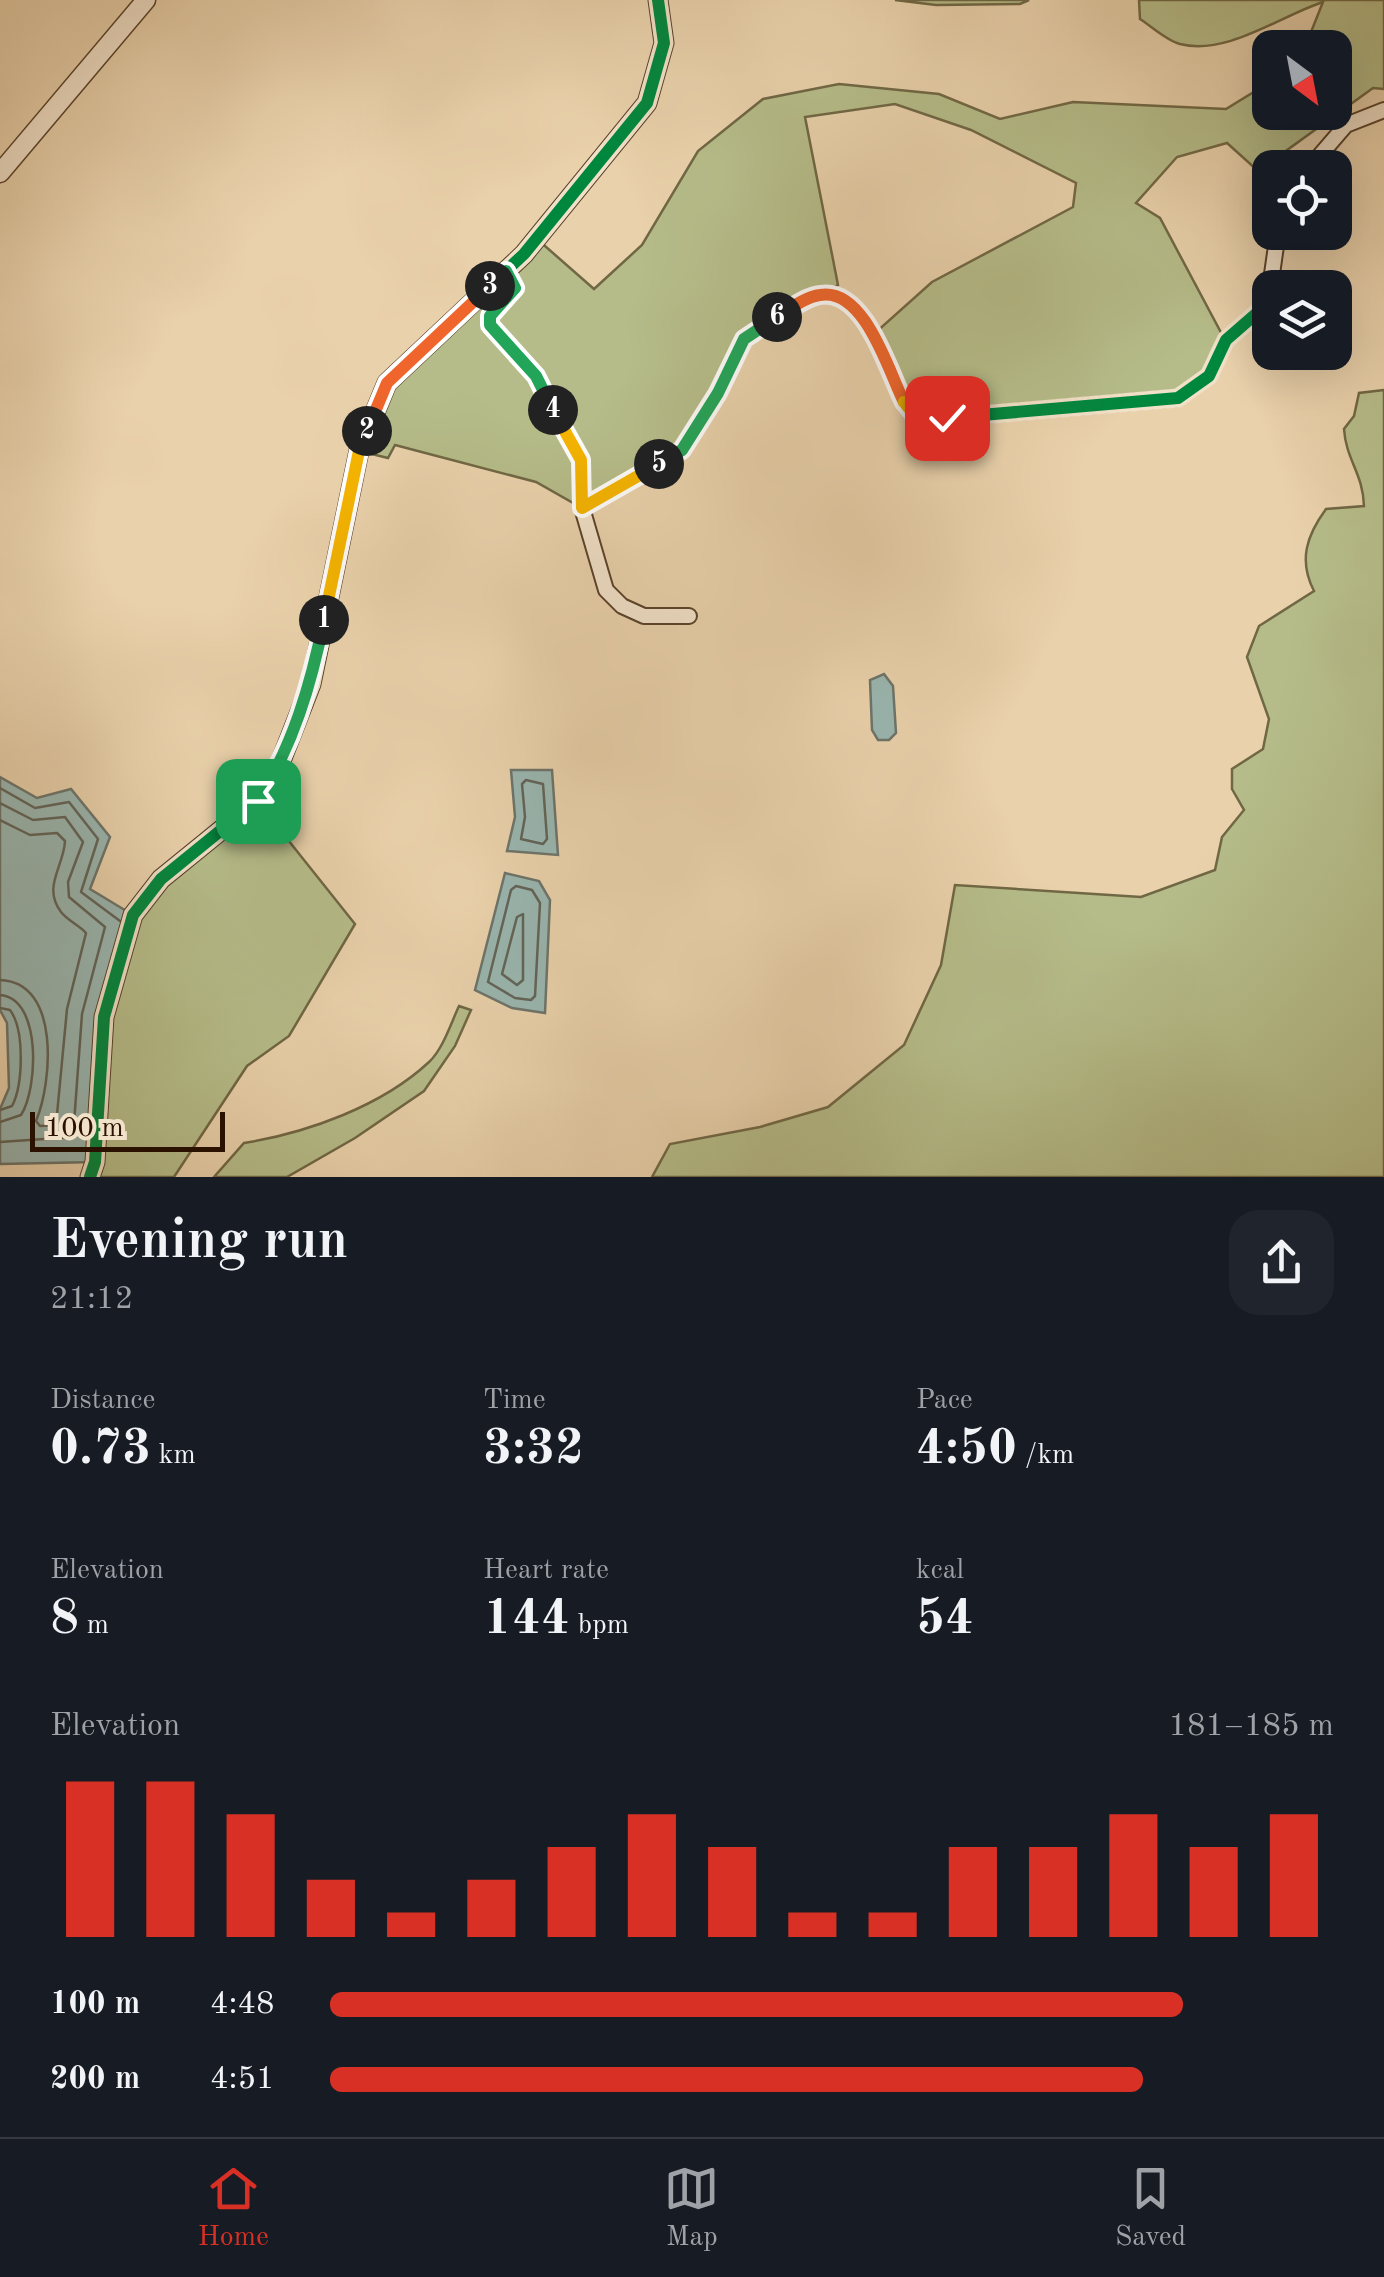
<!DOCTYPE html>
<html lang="en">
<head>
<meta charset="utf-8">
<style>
	body { margin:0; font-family:"Old Standard TT",serif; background:#20242c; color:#f1f3f6; height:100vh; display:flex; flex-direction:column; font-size:38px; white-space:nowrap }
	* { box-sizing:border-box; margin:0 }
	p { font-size:32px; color:#9ea1a6 }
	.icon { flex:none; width:55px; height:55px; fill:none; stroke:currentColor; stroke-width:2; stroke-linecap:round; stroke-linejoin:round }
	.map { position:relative; height:1177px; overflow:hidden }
	.details { display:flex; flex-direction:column; background:#171b24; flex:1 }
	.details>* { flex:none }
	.needle { width:65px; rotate:148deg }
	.fabs { position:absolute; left:1252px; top:30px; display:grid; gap:20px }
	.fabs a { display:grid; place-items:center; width:100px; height:100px; border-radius:20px; background:#171b24; box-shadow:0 10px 40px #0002; font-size:50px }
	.scale { position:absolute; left:30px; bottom:25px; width:195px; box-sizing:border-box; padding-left:10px; border:5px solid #2b1200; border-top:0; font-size:28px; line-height:35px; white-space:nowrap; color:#2b1200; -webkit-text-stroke:8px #f1e1c8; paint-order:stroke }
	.pin { position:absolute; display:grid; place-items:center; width:85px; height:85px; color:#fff; margin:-42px; border-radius:20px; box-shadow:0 5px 15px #0006 }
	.km { position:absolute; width:50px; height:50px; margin:-25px; border-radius:50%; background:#222; color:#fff; font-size:28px; line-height:50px; text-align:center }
	.round { display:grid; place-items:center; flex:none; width:105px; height:105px; border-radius:30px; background:#20242c }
	.headline { display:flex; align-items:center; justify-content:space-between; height:170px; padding:0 50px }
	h1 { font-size:55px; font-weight:700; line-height:75px }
	.stats { display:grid; grid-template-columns:repeat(3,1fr); gap:15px; height:170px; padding:10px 50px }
	.stats div { display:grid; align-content:center }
	.stats b { font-size:50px; font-weight:700 }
	.stats small { font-size:28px; font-weight:400 }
	.stats p { font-size:28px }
	.chart { height:280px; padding:20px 50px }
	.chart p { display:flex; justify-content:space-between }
	.chart svg { width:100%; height:180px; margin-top:10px; stroke:#d93025; stroke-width:6 }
	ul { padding:0 50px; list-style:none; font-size:32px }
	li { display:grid; grid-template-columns:160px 120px 1fr; align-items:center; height:75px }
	li i { height:25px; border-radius:12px; background:#d93025 }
	.dock { display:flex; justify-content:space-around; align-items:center; height:140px; border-top:2px solid #363941; background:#171b24; font-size:28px; color:#9ea1a6 }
	.dock a { display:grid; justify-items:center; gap:5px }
	.dock .selected { color:#d93025 }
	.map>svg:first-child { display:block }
	.green { fill:#b5bc89; stroke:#706744; stroke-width:2.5 }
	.water { fill:#99b6b0; stroke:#6d746a; stroke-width:2.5 }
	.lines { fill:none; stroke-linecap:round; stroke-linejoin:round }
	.shore { stroke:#626458; stroke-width:2.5 }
	.minor-casing { stroke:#5a422b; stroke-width:18 }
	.tertiary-casing { stroke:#5a422b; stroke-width:21 }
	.minor { stroke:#f1e1c8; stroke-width:14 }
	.tertiary { stroke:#f1e1c8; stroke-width:18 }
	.cycleway-casing { stroke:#f1e1c8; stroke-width:19 }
	.cycleway { stroke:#00873e; stroke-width:12 }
	.split-1-casing { stroke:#fff; stroke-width:20 }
	.split-2-casing { stroke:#fff; stroke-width:20 }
	.split-3-casing { stroke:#fff; stroke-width:20 }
	.split-4-casing { stroke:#fff; stroke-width:20 }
	.split-5-casing { stroke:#fff; stroke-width:20 }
	.split-6-casing { stroke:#fff; stroke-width:20 }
	.split-7-casing { stroke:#fff; stroke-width:20 }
	.split-8-casing { stroke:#fff; stroke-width:20 }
	.split-1 { stroke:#22a559; stroke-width:12 }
	.split-2 { stroke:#f5b400; stroke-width:12 }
	.split-3 { stroke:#f0652b; stroke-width:12 }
	.split-4 { stroke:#22a559; stroke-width:12 }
	.split-5 { stroke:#f5b400; stroke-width:12 }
	.split-6 { stroke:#22a559; stroke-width:12 }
	.split-7 { stroke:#f0652b; stroke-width:12 }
	.split-8 { stroke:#f5b400; stroke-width:12 }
</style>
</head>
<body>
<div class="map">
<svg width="1384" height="1177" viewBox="0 0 1384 1177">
	<rect width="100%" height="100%" fill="#e9d1ab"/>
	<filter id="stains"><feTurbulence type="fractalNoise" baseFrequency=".002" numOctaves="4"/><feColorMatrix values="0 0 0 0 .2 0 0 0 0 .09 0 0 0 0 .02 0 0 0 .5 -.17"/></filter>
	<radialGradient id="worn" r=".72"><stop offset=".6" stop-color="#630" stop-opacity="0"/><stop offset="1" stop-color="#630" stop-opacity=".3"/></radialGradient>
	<g class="green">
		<path d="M895 0H1029L1020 4 936 5Z"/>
		<path d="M1139 0H1384V89L1373 88 1258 171 1227 143 1177 157 1136 203 1160 218 1225 340 1209 376 1178 398 1014 414 912 412 875 333 932 282 1073 207 1076 183 971 130 895 104 805 117 838 285 744 339 687 438 582 508 536 482 395 445 388 458 359 451 387 383 537 239 594 289 642 245 698 151 763 99 839 84 939 94 1000 119 1073 102 1226 109 1270 82V112H1335V48L1305 47 1323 2C1280 16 1227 56 1180 44 1167 41 1151 26 1140 19Z"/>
		<path d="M1384 390V1177H652L670 1144 760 1127 828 1107 904 1045 941 965 955 885 1141 897 1215 870 1222 837 1244 810 1232 789V769L1263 749 1269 719 1247 657 1259 626 1314 591C1298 560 1307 535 1326 509L1364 506C1363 473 1346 460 1344 429L1354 416 1359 393Z"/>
		<path d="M257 801 355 924 289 1036 247 1066 174 1177H90L98 1091 133 915Z"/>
		<path d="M459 1006 471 1010 455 1046 424 1091 355 1138 287 1177H214L244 1143C307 1133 382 1106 429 1062 443 1049 451 1023 459 1006Z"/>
	</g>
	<g class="water">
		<path d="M884 674 893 686 896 733 889 740H878L872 730 870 680Z"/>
		<path d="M511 770H552L558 855 507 851 515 817Z"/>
		<path d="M0 777 37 798 71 789 110 837 90 889 133 915 117 963 95 1162 0 1164V1109L9 1088 7 1023 0 1010Z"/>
		<path d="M505 873 539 881 550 900 545 1013 512 1008 475 990Z"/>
	</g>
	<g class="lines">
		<g class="shore">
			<path d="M526 780 543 784 547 839 543 844 521 839 525 817 522 784Z"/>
			<path d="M0 788 35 808 69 802 98 839 81 892 120 921"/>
			<path d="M0 803 33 820 65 817 83 842 68 882 69 897 105 927 82 1014 73 1137 0 1142"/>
			<path d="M0 820 30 835 57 833 65 841C64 866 42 887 61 912 68 921 79 925 86 933L67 1009 56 1125 40 1126 36 1121C52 1083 61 982 0 980"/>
			<path d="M516 886 532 890 540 903 535 996 531 1000 515 998 488 982 511 890Z"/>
			<path d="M523 914V980L517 985 502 974 517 917Z"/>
			<path d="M0 995C42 998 38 1089 21 1115L0 1122"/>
			<path d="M0 1008 10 1010C25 1030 23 1085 12 1106L0 1110"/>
		</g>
		<defs>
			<g id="minor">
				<path d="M1309 168 1346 125 1384 110"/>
				<path d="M506 271 515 287 490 316V325L536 376 581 460 582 508 606 590 622 606 644 616H689"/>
				<path d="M1270 288 1278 232"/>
				<path d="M582 508 681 450 717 393 744 339 814 296C876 286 882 381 912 412L947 418 1178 398 1209 376 1226 340 1265 306 1270 288"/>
			</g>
			<g id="tertiary">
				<path d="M0 173 146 0"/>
				<path d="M90 1177 95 1162 104 1017 133 915 161 879 257 801 277 771 311 684 359 451 387 383 524 254 647 103 664 43 658 0"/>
			</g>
		</defs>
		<use href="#minor" class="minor-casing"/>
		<use href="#tertiary" class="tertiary-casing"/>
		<use href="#minor" class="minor"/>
		<use href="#tertiary" class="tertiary"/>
		<defs>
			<g id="cycleway">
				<path d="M582 508 681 450 717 393 744 339 814 296C876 286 882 381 912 412L947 418 1178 398 1209 376 1226 340 1265 306 1270 288"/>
				<path d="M90 1177 95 1162 104 1017 133 915 161 879 257 801 277 771 311 684 359 451 387 383 524 254 647 103 664 43 658 0"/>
			</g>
		</defs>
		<use href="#cycleway" class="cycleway-casing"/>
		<use href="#cycleway" class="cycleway"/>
	</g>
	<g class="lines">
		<defs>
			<path id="split-1" d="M258 801C293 745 311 685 324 620"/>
			<path id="split-2" d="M324 620 359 451 367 431"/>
			<path id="split-3" d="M367 431 387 383 490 286"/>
			<path id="split-4" d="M490 286 506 271 515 288 490 316V325L536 376 553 410"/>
			<path id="split-5" d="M553 410 581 460 582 508 659 464"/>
			<path id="split-6" d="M659 464 682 450 718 393 744 339 777 317"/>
			<path id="split-7" d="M777 317C790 309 805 297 820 295 865 287 889 373 904 402"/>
			<path id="split-8" d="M904 402 912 412 947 418"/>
		</defs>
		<use href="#split-1" class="split-1-casing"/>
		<use href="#split-2" class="split-2-casing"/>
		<use href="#split-3" class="split-3-casing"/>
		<use href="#split-4" class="split-4-casing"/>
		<use href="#split-5" class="split-5-casing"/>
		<use href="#split-6" class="split-6-casing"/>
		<use href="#split-7" class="split-7-casing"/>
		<use href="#split-8" class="split-8-casing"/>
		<use href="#split-1" class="split-1"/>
		<use href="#split-2" class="split-2"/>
		<use href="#split-3" class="split-3"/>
		<use href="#split-4" class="split-4"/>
		<use href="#split-5" class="split-5"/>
		<use href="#split-6" class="split-6"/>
		<use href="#split-7" class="split-7"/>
		<use href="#split-8" class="split-8"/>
	</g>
	<rect width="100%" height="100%" filter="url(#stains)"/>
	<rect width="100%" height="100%" fill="url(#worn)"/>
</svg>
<div class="fabs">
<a><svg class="needle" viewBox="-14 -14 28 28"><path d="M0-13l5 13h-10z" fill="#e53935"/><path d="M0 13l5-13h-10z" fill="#9ea1a6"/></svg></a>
<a><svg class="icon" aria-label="locate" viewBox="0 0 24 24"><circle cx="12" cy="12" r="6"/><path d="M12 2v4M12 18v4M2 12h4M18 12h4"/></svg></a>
<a><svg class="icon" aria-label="layers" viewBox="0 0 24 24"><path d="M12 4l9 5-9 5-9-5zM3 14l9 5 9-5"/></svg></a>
</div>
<div class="scale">100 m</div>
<div class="pin" style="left:258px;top:801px;background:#1e9e55"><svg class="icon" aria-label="arrive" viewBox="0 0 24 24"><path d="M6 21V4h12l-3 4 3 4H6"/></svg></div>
<div class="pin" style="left:947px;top:418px;background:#d93025"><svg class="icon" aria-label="check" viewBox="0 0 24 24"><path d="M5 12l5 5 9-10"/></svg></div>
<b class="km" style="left:324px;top:620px">1</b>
<b class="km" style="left:367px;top:431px">2</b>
<b class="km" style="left:490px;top:286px">3</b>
<b class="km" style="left:553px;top:410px">4</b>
<b class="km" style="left:659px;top:464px">5</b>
<b class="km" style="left:777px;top:317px">6</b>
</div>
<section class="details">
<div class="headline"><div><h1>Evening run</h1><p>21:12</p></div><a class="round"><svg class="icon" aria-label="share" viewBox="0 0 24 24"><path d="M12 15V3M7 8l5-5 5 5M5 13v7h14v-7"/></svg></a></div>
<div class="stats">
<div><p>Distance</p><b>0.73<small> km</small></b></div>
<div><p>Time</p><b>3:32</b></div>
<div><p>Pace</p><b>4:50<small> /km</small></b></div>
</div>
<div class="stats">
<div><p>Elevation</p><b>8<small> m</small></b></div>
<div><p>Heart rate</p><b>144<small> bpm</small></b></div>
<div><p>kcal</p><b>54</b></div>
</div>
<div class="chart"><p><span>Elevation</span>181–185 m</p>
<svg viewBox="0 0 160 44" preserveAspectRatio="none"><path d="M5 44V6M15 44V6M25 44V14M35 44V30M45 44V38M55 44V30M65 44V22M75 44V14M85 44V22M95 44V38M105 44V38M115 44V22M125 44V22M135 44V14M145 44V22M155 44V14"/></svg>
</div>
<ul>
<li><b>100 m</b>4:48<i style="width:85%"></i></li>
<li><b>200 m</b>4:51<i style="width:81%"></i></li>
</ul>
</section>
<nav class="dock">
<a class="selected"><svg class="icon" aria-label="home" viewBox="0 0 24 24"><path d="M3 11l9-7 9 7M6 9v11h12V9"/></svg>Home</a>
<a><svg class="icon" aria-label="map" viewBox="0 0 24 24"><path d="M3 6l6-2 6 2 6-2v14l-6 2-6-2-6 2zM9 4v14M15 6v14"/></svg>Map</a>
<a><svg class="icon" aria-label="saved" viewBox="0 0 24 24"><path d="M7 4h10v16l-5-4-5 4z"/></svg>Saved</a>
</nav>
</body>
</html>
